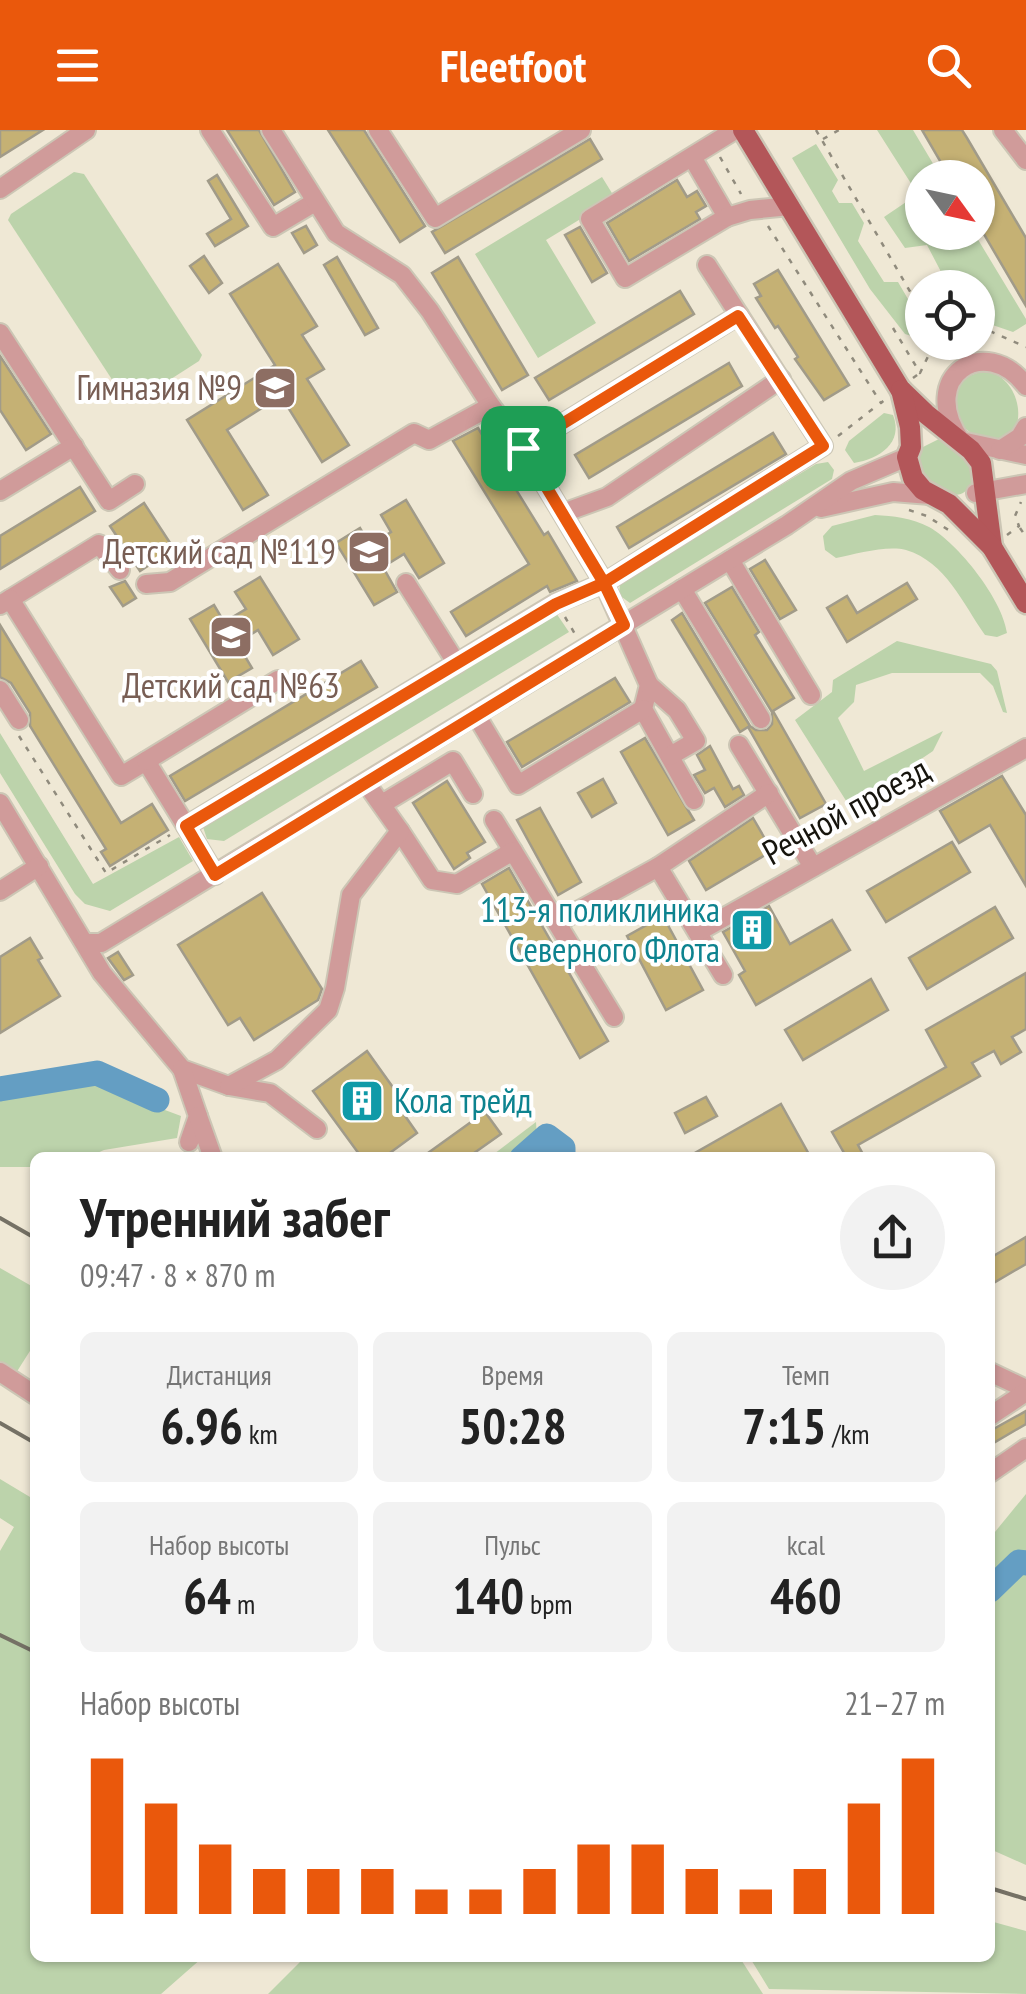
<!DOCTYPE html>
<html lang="ru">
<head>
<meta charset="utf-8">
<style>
	body { margin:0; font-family:"PT Sans Narrow",sans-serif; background:#f2f2f2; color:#222; height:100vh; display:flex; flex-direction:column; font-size:38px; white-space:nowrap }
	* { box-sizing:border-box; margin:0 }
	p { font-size:32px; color:#767676 }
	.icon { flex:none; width:55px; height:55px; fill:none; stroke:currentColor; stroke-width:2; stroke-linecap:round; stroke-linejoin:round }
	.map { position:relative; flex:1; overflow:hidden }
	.drawer { position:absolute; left:30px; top:1022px; width:965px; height:810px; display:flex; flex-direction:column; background:#fff; border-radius:15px; box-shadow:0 2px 8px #0004 }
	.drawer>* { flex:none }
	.needle { width:65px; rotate:123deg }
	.tools { position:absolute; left:905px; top:30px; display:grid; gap:20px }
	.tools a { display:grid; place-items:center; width:90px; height:90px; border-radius:50%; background:#fff; box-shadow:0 2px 8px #0004; font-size:50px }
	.pin { position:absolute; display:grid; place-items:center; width:85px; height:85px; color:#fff; margin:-42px; border-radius:20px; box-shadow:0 5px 15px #0006 }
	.round { display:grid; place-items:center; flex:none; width:105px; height:105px; border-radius:52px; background:#f2f2f2 }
	.headline { display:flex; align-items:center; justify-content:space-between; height:170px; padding:0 50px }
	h1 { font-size:55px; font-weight:800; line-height:75px }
	.metrics { display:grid; grid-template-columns:repeat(3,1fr); gap:15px; height:170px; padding:10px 50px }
	.metrics div { display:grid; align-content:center; border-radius:15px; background:#f2f2f2; text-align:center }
	.metrics b { font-size:50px; font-weight:800 }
	.metrics small { font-size:28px; font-weight:400 }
	.metrics p { font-size:28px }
	.chart { height:280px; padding:20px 50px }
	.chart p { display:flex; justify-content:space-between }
	.chart svg { width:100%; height:180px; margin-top:10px; stroke:#ea580c; stroke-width:6 }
	header { display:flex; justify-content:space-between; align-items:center; height:130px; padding:0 50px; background:#ea580c; color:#fff; font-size:45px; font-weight:800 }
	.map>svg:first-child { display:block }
	.green { fill:#bcd3ab }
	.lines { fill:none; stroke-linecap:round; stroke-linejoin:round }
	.river { stroke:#649ec3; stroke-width:25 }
	.building { fill:#c5b174; stroke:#a19b89; stroke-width:2.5 }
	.minor-casing { stroke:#ccc6b5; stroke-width:22 }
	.major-casing { stroke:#ccc6b5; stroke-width:25 }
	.path { stroke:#908b7d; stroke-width:2.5; stroke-dasharray:5 8; stroke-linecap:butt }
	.minor { stroke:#d09b9a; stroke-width:18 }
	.major { stroke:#b35659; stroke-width:20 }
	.rail { stroke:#757165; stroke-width:4 }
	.route-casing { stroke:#fff; stroke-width:20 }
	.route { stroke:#ea580c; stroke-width:12 }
	.labels { text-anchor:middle; stroke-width:8; stroke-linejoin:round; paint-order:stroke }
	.education-label { font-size:35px; fill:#785e54; stroke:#fff; text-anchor:end }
	.street-label { font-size:35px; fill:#16140d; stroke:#fff }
	.culture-label { font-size:35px; fill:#0d838f; stroke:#fff; text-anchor:end }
</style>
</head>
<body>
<header><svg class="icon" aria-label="menu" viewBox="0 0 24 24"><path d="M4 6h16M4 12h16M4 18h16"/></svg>Fleetfoot<svg class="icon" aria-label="search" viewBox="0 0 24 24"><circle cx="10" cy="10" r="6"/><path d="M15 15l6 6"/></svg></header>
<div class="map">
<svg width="1026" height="1864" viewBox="0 0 1026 1864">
	<rect width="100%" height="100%" fill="#efe8d5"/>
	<g class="green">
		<path d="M877 0H913L941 47 922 48V102L974 103 1026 189V194L1013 202 978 190V158L949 157 927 115 905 118 884 87 915 66 912 55Z"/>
		<path d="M816 14 838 50 832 61 839 73H852L864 93 858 111 884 152H898L922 193V205L918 208 905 204 870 159 792 28Z"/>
		<path d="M74 42 84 44 202 225 199 231 132 274 126 271 8 90 11 84Z"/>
		<path d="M602 47 615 68 546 110 596 193 538 228 475 124Z"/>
		<path d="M987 241C1014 247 1026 282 1013 304 971 337 918 250 987 241Z"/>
		<path d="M884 283 893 285C904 313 879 329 854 333L845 320 849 311Z"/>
		<path d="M939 309C1004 321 966 412 915 333L923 317Z"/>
		<path d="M828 332 834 340 832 349 630 473 619 465 620 453 816 334Z"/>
		<path d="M875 385C893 386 912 388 929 397 958 413 1003 470 1007 503L997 507 985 505C963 474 946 432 906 420 887 415 856 424 836 428L825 420 823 406 832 396Z"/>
		<path d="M554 480 569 502 224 711 207 709 203 697 211 689Z"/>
		<path d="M897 511 991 534 997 541 1007 583 1003 582 993 556 980 543H892L856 555 854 572 838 588 864 641 943 601 933 621 850 677 795 590 832 562 833 550Z"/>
		<path d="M0 603 93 754 179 707 193 731 110 781 85 774 75 764 0 643Z"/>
		<path d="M74 946 181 986 177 1008 104 1020 88 1027 35 1028V1037H0V961Z"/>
		<path d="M536 992 538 1027H490Z"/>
		<path d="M0 1138 35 1158V1213L16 1243 0 1233Z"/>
		<path d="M0 1349 35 1370V1828H202L161 1864H0V1421L14 1397 0 1388Z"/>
		<path d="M1026 1364V1735L990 1719V1408Z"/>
		<path d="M990 1791 1026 1801V1864L769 1859 750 1828H990Z"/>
		<path d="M304 1828H740L763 1864H268Z"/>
	</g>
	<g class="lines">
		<g class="river">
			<path d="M0 959 97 943 157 970"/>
			<path d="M522 1028 547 1006 563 1018V1028"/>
			<path d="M990 1460 1019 1432 1026 1433"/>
		</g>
	</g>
	<g class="building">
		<path d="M0 0H43L0 27Z"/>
		<path d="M227 0H259L295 62 274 75Z"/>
		<path d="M328 0H364L425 96 400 112Z"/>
		<path d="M922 0H962L967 8 1026 108V176L978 94V48H950Z"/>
		<path d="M590 9 602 29 445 123 432 102Z"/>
		<path d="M217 45 248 96 215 116 207 104 231 89 208 51Z"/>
		<path d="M677 50 687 67 697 61 706 76 696 82 700 89 629 131 607 93Z"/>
		<path d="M306 96 317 115 304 123 292 103Z"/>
		<path d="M580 97 607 143 592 152 565 105Z"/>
		<path d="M204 126 222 153 209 163 190 136Z"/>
		<path d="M337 127 378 198 365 205 324 135Z"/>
		<path d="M458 127 528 245 502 260 432 143Z"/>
		<path d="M278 134 317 196 302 205 324 239 307 249 349 315 322 332 281 266 227 300 268 365 243 380 187 290 275 235 230 164Z"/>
		<path d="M778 140 849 255 824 270 795 229 798 227 778 196 775 198 756 168 761 166 754 154Z"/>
		<path d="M680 161 694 184 549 270 535 248Z"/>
		<path d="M0 226 51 304 26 320 0 280Z"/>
		<path d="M729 233 742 256 589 348 575 325Z"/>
		<path d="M478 298 544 405 548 402 577 451 550 462 547 456 466 506 451 482 529 434 453 311Z"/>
		<path d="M773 303 786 324 629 418 617 397Z"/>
		<path d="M80 357 95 381 0 439V406Z"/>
		<path d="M406 370 444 433 419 448 404 424 383 437 397 462 374 475 336 413 360 398 370 415 391 402 381 385Z"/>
		<path d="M144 373 174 419 140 441 110 396Z"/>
		<path d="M765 430 796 480 780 489 750 439Z"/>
		<path d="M260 447 299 509 273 525 258 500 237 513 252 538 228 552 190 489 214 475 224 492 246 479 235 462Z"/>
		<path d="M125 451 136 468 123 476 110 457Z"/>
		<path d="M907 453 917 469 847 512 827 478 847 466 857 483Z"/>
		<path d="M732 457 759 502 755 505 794 568 773 581 826 674 800 688 748 597 740 602 672 490 682 483 750 596 756 600H767L772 594V582L705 473Z"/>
		<path d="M0 495 121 693 152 674 168 700 110 736 101 722 106 719 30 596V583L11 553 0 547Z"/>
		<path d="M361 531 377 557 185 671 170 646Z"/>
		<path d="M615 548 630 572 522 637 507 612Z"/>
		<path d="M645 608 694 690 668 705 621 622Z"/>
		<path d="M710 616 733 659 739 656 744 665 725 677 714 658 705 663 694 645 705 640 697 625Z"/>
		<path d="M1002 646 1026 685V756L990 695 959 713 940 681Z"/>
		<path d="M603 649 616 673 592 687 578 663Z"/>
		<path d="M447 651 485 712 467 723 470 728 454 739 413 673Z"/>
		<path d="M540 678 581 752 558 765 517 690Z"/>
		<path d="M753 688 772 721 706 760 689 731Z"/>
		<path d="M952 712 970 742 886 792 867 761Z"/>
		<path d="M509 738 608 911 580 928 482 754Z"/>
		<path d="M262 763 322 859 318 870 254 910 240 888 228 895 178 815Z"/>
		<path d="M769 776 790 814 832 790 850 820 756 875 739 845 745 841 723 802Z"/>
		<path d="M995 777 1013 808 927 859 909 828Z"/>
		<path d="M663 786 703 860 666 880 627 806Z"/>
		<path d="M30 808 42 828 38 830 60 866 0 903V827Z"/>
		<path d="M118 822 133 845 124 850 108 828Z"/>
		<path d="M1026 843V899L1012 907 1021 922 1001 934 994 921 972 933 980 946 858 1015 865 1028H847L832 1002 946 937 926 900Z"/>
		<path d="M871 849 888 880 803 930 785 900Z"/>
		<path d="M367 921 397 963 402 960 413 976 403 983 417 1003 383 1028H362L313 961Z"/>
		<path d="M706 967 717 986 685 1003 675 983Z"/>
		<path d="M781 974 811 1028H686Z"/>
		<path d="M485 982 501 1004 467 1028H421Z"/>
		<path d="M1026 1107V1134L990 1155V1128Z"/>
		<path d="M1026 1281V1294L990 1315V1301Z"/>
	</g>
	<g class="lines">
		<defs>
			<g id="minor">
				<path d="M210 0 273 97 315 72"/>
				<path d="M271 0 336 103 402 145 430 181 491 276 523 318 604 453 823 316 739 185 523 318"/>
				<path d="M378 0 435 88 581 0"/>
				<path d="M1003 0 1026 30"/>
				<path d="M692 27 727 87 625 148 590 89 735 0"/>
				<path d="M0 59 86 0"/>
				<path d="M727 87 750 80 790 76"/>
				<path d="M707 135 739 185"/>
				<path d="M0 203 109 371 135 354"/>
				<path d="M1026 256C986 202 916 246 961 311L1026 325"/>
				<path d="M1000 320 1020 307 1026 297"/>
				<path d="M0 361 74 316"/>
				<path d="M976 363 1026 354"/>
				<path d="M821 378 893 362 930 365"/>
				<path d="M563 383 607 367 781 249"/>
				<path d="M730 430 811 565"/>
				<path d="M406 453 457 534"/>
				<path d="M146 454 170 452 414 303 429 310 491 276"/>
				<path d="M682 459 761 589"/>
				<path d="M10 469 99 414 120 440"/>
				<path d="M0 475 10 469 121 646 146 631 186 696 556 473 604 453 649 555 643 579 694 670"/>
				<path d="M649 555 677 580 696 611 670 626"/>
				<path d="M0 560 19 590"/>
				<path d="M476 585 518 655 643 579"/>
				<path d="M739 615 813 737"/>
				<path d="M146 631 278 550"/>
				<path d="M0 673 102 843 182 939 229 956 270 963 317 999"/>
				<path d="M382 674 453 631 473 664"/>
				<path d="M494 690 513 721"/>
				<path d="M186 696 215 745"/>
				<path d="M400 701 432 750 457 754 513 721 614 887"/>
				<path d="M658 737 769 663"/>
				<path d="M0 761 39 736"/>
				<path d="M558 792 658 737 723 845"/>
				<path d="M698 802 1026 618"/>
				<path d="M85 813H101L787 395 851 351 907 327"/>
				<path d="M182 939 198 986 189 1012"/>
				<path d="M229 956 277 930 328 880 335 858 351 765 400 701 366 653"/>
				<path d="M198 986 213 1028"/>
				<path d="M0 1242 35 1265"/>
				<path d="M990 1242 1026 1259"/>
				<path d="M990 1286 1026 1262"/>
				<path d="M990 1343 1026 1318"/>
			</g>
			<g id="major">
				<path d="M743 0 900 259 926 284 971 320 981 333 992 417"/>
				<path d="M901 260 910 297 911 317 907 327 913 348 923 360 949 374 992 417 1026 473"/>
			</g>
		</defs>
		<use href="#minor" class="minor-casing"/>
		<use href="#major" class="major-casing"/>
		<g class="path">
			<path d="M816 0 922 182"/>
			<path d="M823 9 839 0"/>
			<path d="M720 27 741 64"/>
			<path d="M768 96 881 273 887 268"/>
			<path d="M978 196 1026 217"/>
			<path d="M893 198 920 243 935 212"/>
			<path d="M913 248 920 243"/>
			<path d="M838 306 879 274"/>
			<path d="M909 380 927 386 950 401"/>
			<path d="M1020 398 1026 407"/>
			<path d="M1007 405 1019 396 1015 386 1021 372"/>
			<path d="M565 487 575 504"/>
			<path d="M19 606 106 743 170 705"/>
		</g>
		<use href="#minor" class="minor"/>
		<use href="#major" class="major"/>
		<g class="rail">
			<path d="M0 1088 35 1108"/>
			<path d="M0 1293 35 1313"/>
			<path d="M0 1505 35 1522"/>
			<path d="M990 1758 1026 1769"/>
		</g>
	</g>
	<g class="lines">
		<defs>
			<path id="route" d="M523 318 604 453 624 495 215 745 186 696 556 474 604 453 823 316 738 186 523 318"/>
		</defs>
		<use href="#route" class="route-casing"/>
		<use href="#route" class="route"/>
	</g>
	<defs>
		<symbol id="school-square" viewBox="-11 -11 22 22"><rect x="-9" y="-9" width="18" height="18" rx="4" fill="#8d6e63" stroke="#fff"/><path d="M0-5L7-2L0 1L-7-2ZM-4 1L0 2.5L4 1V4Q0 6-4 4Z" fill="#fff"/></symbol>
		<symbol id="building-square" viewBox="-11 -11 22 22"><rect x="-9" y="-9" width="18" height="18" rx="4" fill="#0f9aa8" stroke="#fff"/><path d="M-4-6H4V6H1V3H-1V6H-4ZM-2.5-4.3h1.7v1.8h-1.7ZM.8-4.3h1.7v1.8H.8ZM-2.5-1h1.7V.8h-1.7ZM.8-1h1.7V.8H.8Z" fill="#fff"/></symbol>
	</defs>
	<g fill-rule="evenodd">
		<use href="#school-square" x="250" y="233" width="50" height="50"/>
		<use href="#school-square" x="344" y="397" width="50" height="50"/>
		<use href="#school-square" x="206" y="482" width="50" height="50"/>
		<use href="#building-square" x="727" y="775" width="50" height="50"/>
		<use href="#building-square" x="337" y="946" width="50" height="50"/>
	</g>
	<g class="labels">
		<g class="education-label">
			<text x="242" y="270">Гимназия №9</text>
			<text x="336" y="434">Детский сад №119</text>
			<text x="231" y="568" text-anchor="middle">Детский сад №63</text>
		</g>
		<g class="street-label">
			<text transform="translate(846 681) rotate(-29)" y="12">Речной проезд</text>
		</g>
		<g class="culture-label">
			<text x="720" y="792">113-я поликлиника<tspan x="720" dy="40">Северного Флота</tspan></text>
			<text x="394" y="983" text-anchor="start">Кола трейд</text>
		</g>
	</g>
</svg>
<div class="tools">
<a><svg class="needle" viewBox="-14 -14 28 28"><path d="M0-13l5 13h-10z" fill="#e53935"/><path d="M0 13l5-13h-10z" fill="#767676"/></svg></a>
<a><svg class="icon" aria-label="locate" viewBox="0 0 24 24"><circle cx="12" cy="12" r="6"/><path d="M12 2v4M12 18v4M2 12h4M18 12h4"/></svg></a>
</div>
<div class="pin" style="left:523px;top:318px;background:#1e9e55"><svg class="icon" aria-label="arrive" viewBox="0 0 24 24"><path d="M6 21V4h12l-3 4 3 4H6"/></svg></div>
<section class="drawer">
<div class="headline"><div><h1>Утренний забег</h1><p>09:47 · 8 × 870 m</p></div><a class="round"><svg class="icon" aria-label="share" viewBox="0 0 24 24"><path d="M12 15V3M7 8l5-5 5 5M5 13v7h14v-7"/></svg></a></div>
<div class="metrics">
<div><p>Дистанция</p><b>6.96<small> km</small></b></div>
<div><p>Время</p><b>50:28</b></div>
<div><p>Темп</p><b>7:15<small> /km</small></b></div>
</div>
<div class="metrics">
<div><p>Набор высоты</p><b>64<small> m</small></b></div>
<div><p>Пульс</p><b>140<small> bpm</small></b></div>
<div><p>kcal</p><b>460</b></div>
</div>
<div class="chart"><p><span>Набор высоты</span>21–27 m</p>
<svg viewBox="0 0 160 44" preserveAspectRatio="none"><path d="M5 44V6M15 44V17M25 44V27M35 44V33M45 44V33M55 44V33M65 44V38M75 44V38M85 44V33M95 44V27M105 44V27M115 44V33M125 44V38M135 44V33M145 44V17M155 44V6"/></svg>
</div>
</section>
</div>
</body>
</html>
